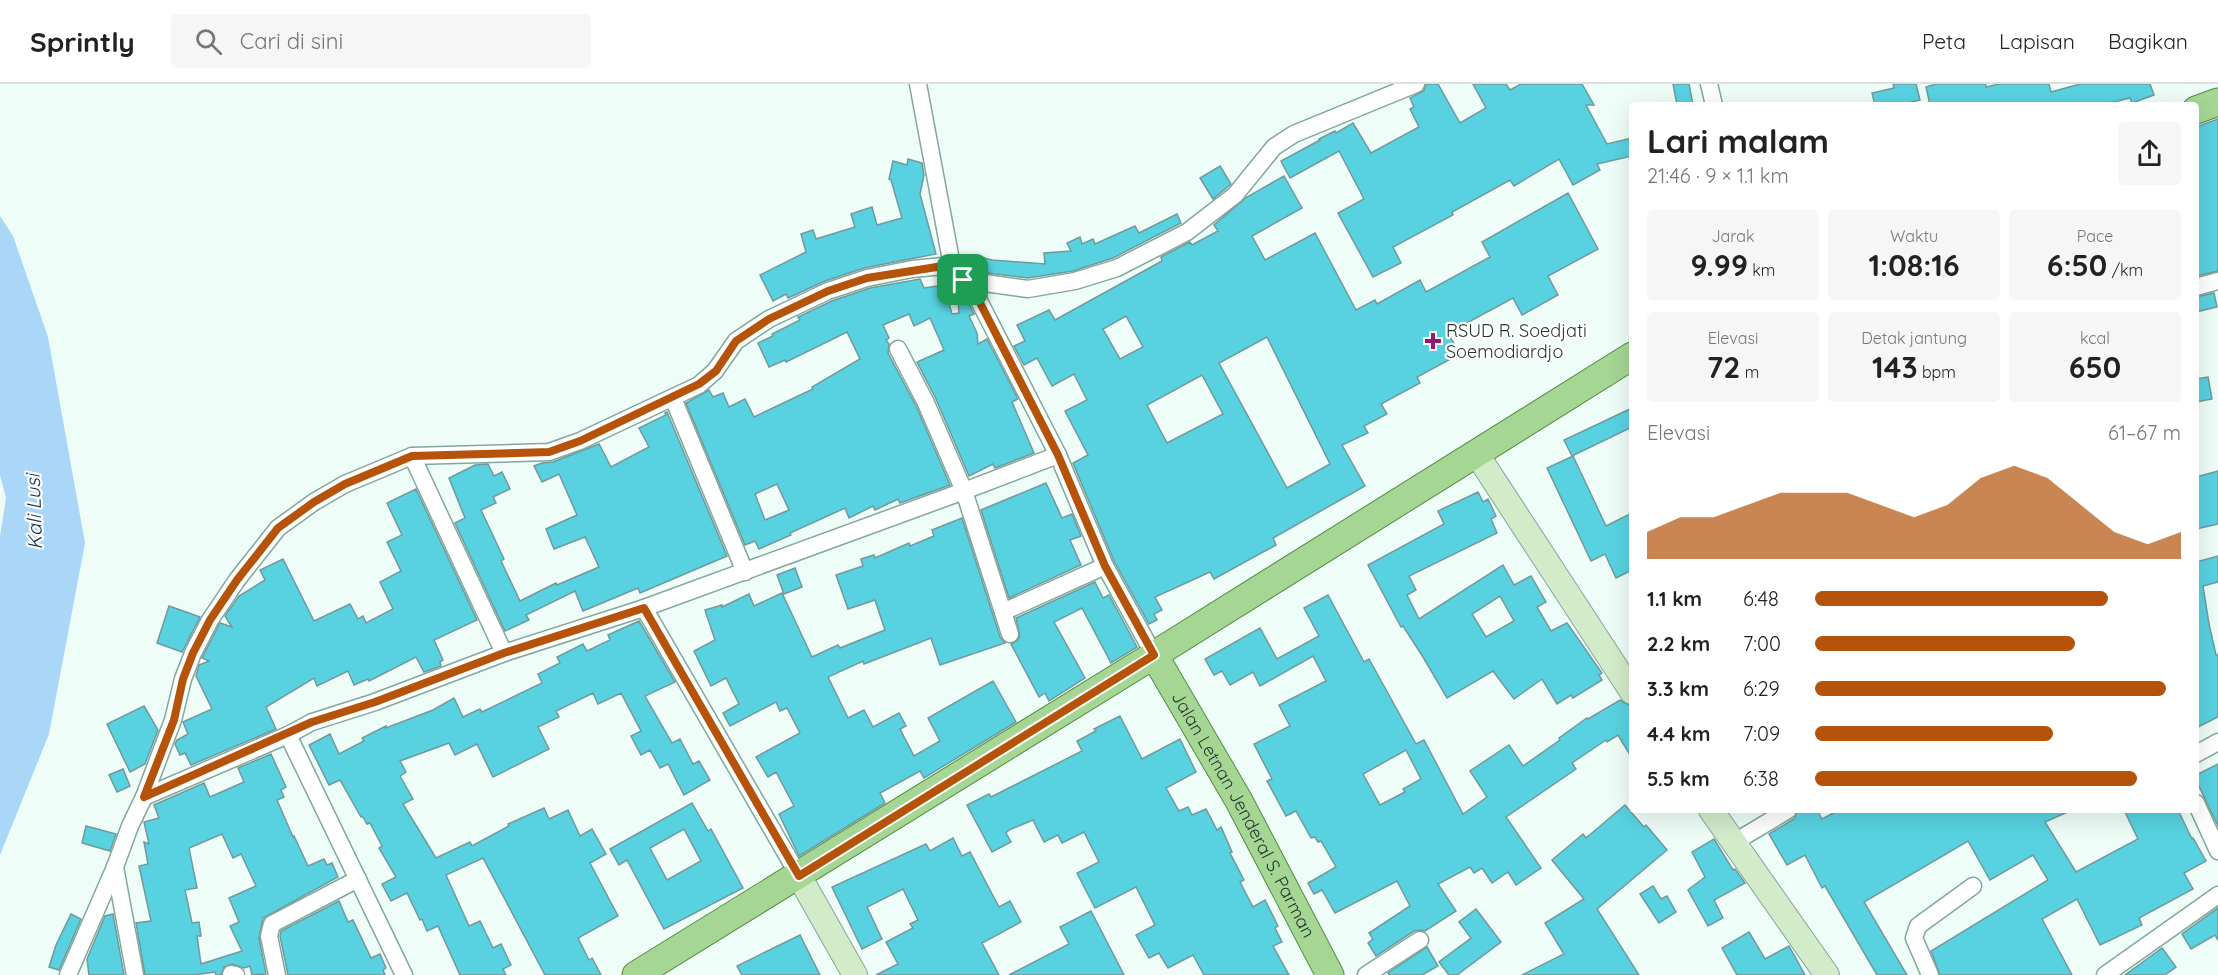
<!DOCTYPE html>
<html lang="id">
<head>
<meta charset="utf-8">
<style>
	body { margin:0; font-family:Quicksand,sans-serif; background:#f6f6f6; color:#222; height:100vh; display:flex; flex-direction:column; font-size:22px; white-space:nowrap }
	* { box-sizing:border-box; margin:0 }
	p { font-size:20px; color:#767676 }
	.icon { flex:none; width:33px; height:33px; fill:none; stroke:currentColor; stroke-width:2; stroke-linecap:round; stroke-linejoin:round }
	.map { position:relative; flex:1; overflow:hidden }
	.drawer { position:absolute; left:1629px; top:18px; width:570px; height:711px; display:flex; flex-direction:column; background:#fff; border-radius:6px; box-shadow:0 6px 24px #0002 }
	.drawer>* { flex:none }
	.pin { position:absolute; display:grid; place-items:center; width:51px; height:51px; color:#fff; margin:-26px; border-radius:12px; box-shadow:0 3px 9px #0006 }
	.round { display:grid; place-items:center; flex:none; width:63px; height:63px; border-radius:6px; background:#f6f6f6 }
	.headline { display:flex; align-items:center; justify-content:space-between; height:102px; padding:0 18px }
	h1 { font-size:33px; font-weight:800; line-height:45px }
	.figures { display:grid; grid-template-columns:repeat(3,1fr); gap:9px; height:102px; padding:6px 18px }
	.figures div { display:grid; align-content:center; border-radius:6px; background:#f6f6f6; text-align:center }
	.figures b { font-size:30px; font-weight:800 }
	.figures small { font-size:16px; font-weight:400 }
	.figures p { font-size:16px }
	.chart { height:168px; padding:12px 18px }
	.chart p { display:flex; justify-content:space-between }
	.chart svg { width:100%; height:108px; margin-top:6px; fill:#b45309; opacity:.7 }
	ul { padding:0 18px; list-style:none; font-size:20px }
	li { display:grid; grid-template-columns:96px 72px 1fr; align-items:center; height:45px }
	li i { height:15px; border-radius:8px; background:#b45309 }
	header { display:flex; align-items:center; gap:36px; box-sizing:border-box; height:84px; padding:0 30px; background:#fff; border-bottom:2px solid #e0e0e0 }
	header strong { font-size:28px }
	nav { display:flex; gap:33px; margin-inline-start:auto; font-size:21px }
	.search { width:420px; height:54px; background:#f6f6f6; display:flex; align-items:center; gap:15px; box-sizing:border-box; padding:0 21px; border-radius:6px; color:#767676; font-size:22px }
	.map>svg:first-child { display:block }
	.water { fill:#aad7f8 }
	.building { fill:#58d2e1; stroke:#70999e; stroke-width:1.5; fill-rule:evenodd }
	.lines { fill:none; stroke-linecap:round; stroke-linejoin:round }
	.minor-casing { stroke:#82a89b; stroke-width:19 }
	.secondary-casing { stroke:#82a89b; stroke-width:26 }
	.primary-casing { stroke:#528d43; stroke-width:29 }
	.minor { stroke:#fff; stroke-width:16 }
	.secondary { stroke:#d2ebc9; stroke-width:24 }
	.primary { stroke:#a5d694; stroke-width:27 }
	.route-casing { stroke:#fff; stroke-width:12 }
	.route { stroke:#b45309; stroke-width:8 }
	.poi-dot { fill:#941772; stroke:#fff; stroke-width:2 }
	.labels { text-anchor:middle; stroke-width:4.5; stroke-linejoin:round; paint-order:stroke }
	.poi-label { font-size:18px; fill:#273731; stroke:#fff; text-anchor:start }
	.street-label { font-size:18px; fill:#273731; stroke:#fff }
	.water-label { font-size:20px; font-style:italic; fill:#113349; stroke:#fff }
</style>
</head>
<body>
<header>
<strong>Sprintly</strong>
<div class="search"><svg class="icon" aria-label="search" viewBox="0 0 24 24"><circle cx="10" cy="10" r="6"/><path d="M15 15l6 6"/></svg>Cari di sini</div>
<nav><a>Peta</a><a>Lapisan</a><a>Bagikan</a></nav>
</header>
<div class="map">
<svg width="2218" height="891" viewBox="0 0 2218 891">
	<rect width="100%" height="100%" fill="#eefdf8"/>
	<path class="water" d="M0 132 13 152 48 253 85 459 49 650 0 771V452L6 414 0 391Z"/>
	<g class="building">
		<path d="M1426 0H1438L1460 39 1486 24 1473 0H1506L1510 6 1521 0H1582L1594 21H1586L1607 60 1632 54V72L1597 80 1600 86 1573 101 1559 75 1514 102 1510 96 1452 128 1453 131 1393 163 1401 179 1373 193 1338 129 1364 115 1339 67 1290 94 1281 77 1320 56 1319 55 1335 47 1336 49 1353 39 1371 69 1419 43 1410 25 1414 23 1410 14 1424 7Z"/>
		<path d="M1673 0H1689L1693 21H1677Z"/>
		<path d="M1893 0H1916L1920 16 1900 21H1875L1872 9 1894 4Z"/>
		<path d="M1936 0H1986V3L1999 0H2049L2051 8 2080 0H2150L2154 11 2132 19 2130 14 2102 21H1930L1926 3Z"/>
		<path d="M2218 35V187L2196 192V43Z"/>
		<path d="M908 75 922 79 924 91 920 110 936 170 864 184 825 197 788 214 786 210 773 217 760 191 806 168 801 150 813 146 816 155 855 143 851 130 872 123 877 141 902 134 891 96 889 95 893 77 907 81Z"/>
		<path d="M1220 82 1231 100 1213 115 1200 94Z"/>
		<path d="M1284 92 1302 124 1252 152 1265 176 1315 149 1356 226 1375 216 1377 220 1420 196 1426 208 1490 173 1482 158 1568 109 1598 165 1548 192 1558 211 1522 231 1513 214 1448 249 1460 270 1417 293 1420 299 1381 320 1387 330 1364 342 1368 349 1342 361 1365 402 1273 454 1276 461 1214 495 1210 488 1155 513 1162 526 1154 530 1157 536 1149 540 1114 477 1073 379 1088 371 1065 327 1087 316 1074 290 1052 302 1037 274 1024 281 1014 262 1025 257 1017 241 1049 226 1055 236 1162 177 1161 173 1190 158 1192 161 1218 147 1214 141 1247 113ZM1126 232 1143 263 1120 275 1103 245ZM1267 253 1330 380 1287 404 1219 279ZM1202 291 1223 330 1167 359 1147 321Z"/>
		<path d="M1177 130 1181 139 1113 174 1073 187 1028 194 972 187 976 172 992 176 1045 180 1044 169 1071 167 1067 159 1080 153 1082 160 1093 155 1095 160 1135 142 1139 149Z"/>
		<path d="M920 195 924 204 944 201 952 230 959 229 958 216 966 215 974 230 969 232 977 249 978 260 987 255 1018 315 1012 318 1034 369 995 384 993 380 969 392 936 315 917 278 944 266 930 234 914 242 909 230 883 241 889 254 886 256 889 260 888 269 917 324 950 401 900 419 898 415 875 426 873 422 849 434 845 424 790 449 791 451 759 465 755 457 745 461 686 319 709 306 713 313 723 309 729 323 745 315 754 333 813 305 812 303 860 275 847 248 786 278 785 276 769 283 758 259 773 252 772 250 800 236 798 233 832 217 870 204ZM777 400 789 426 765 436 755 410Z"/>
		<path d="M2214 209 2217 223 2196 228V213Z"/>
		<path d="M2208 293 2212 315 2196 318V295Z"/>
		<path d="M1632 324V343L1572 372 1564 356Z"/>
		<path d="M667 328 727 472 640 509 638 504 583 527 575 507 526 531 529 536 505 547 455 439 465 434 449 394 475 381 488 380 494 392 502 388 510 405 493 413 496 419 481 426 504 475 501 477 520 517 556 499 557 501 599 483 585 453 554 465 546 445 577 431 559 390 542 398 534 382 542 379 553 378 599 360 611 383 649 363 639 344 666 331 665 329Z"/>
		<path d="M1573 372 1606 442 1632 429V486L1616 494 1605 470 1591 477 1547 384Z"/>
		<path d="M2218 387V440L2196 445V393Z"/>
		<path d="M1046 399 1062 434 1072 430 1081 452 1070 456 1081 481 1009 514 981 426Z"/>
		<path d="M416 405 477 536 434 556 443 576 440 578 441 582 424 588 416 573 369 597 368 595 354 601 348 587 317 602 314 594 266 623 276 645 191 681 185 669 180 671 175 660 177 656 188 650 183 638 212 625 196 592 199 581 209 577 202 574 220 539 232 543 225 532 239 512 265 496 260 486 283 475 314 537 350 520 358 535 363 532 366 539 393 525 380 498 401 487 387 458 402 451 387 419Z"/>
		<path d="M1478 408 1483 418 1488 415 1496 432 1491 435 1497 449 1409 492 1416 506 1407 511 1419 535 1503 481 1514 501 1531 492 1546 518 1537 523 1551 547 1567 539 1602 589 1599 591 1602 596 1573 614 1571 611 1557 620 1542 595 1514 615 1493 587 1447 614 1423 573 1403 542 1401 543 1368 481 1444 440 1438 427ZM1500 512 1514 537 1486 553 1472 530Z"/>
		<path d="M962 434 1000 553 1005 559 940 581 931 554 864 580 863 577 828 593 848 634 864 626 873 643 899 629 906 642 900 645 914 672 940 657 928 634 993 597 1016 638 924 694 920 687 880 709 885 719 799 772 779 730 794 722 776 688 768 693 756 673 800 649 787 624 780 627 776 618 730 642 723 629 739 620 726 594 711 602 694 567 715 556 705 526 722 521V523L749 510 754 522 782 509 812 573 838 561 840 564 885 546 875 516 848 525 836 491 863 482 861 475 874 471 875 474 909 459 910 462 934 452 932 446Z"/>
		<path d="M2218 472V498L2203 502 2209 540 2216 571H2218V633L2196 644V478Z"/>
		<path d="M795 484 802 503 784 510 777 491Z"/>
		<path d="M1095 498 1103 514 1109 511 1137 563 1111 579 1082 524 1054 538 1085 594 1049 617 1045 609 1039 613 1011 560 1017 557 1020 552 1016 534Z"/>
		<path d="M1328 511 1364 578 1369 575 1416 660 1424 656 1463 730 1487 713 1470 687 1509 661 1523 682 1560 656 1559 654 1587 634 1588 635 1620 616 1629 621 1632 627V674L1618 651 1607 658 1606 656 1572 679 1576 685 1506 733 1541 784 1516 801 1508 788 1492 799 1482 784 1474 789 1470 783 1438 800 1456 827 1425 847 1420 846 1414 847 1376 872 1368 859 1373 855 1369 849 1410 822 1397 797 1335 829 1322 806 1314 810 1308 799 1336 783 1321 757 1318 758 1315 753 1311 754 1296 727 1286 732 1267 697 1272 695 1254 660 1290 642 1279 621 1326 597 1313 572 1260 602 1253 588 1230 601 1222 587 1214 591 1205 575 1260 544 1277 575 1319 552 1304 524ZM1406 666 1421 695 1403 705 1405 708 1380 721 1363 690Z"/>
		<path d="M169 522 200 533 182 568 157 559Z"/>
		<path d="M639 537 675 598 645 612 672 659 680 655 693 680 699 677 710 696 684 711 668 680 660 684 650 666 641 671 631 652 641 647 621 609 598 620 593 609 556 627 559 633 538 643 549 665 493 693 477 660 455 671 449 659 400 677 406 688 400 692 413 715 403 720 436 774 470 758 472 762 509 742 508 740 544 724 549 735 568 726 580 752 592 745 606 770 590 779 618 832 578 854 589 876 592 874 601 891H545L483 774 446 791 469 842 480 837 493 864 501 860 511 881 503 885 506 891H460L438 842 427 847 422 835 420 836 407 809 391 817 382 800 396 793 379 764 382 762 370 739 367 740 363 733H361L340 696 329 701 309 661 330 650 339 670 364 657 362 654 386 642V644L433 626 454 614 463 633 480 625 482 628 542 599 538 590 560 579 557 573 583 560 587 567 610 556 608 551Z"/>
		<path d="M144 622 158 646 145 680 130 688 107 640Z"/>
		<path d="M1120 632 1142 675 1180 655 1196 688 1166 704 1179 727 1188 723 1192 731 1206 725 1217 746 1221 743 1232 768 1230 769 1244 796 1240 798 1253 823 1265 816 1278 842 1275 844 1282 858 1273 862 1289 891H1204L1193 871 1168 884 1159 869 1149 874 1136 851 1155 841 1136 803 1095 824 1077 789 1099 778 1084 748 1062 759 1058 751 1044 758 1033 736 1009 746 1006 749 1011 758 992 768 967 721 989 710 991 713 1082 667 1077 657 1096 647 1094 645Z"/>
		<path d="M271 670 286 703 281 706 284 713 277 716 293 753 294 752 308 782 324 775 327 781 332 779 338 793 263 834 259 854 266 890 252 891 250 882 244 884 232 880 224 883 221 891H216L215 888 194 891H145L136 839 151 837 139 782 148 780 144 758 149 760 144 738 159 734 154 721 204 699 210 713 244 698 238 684ZM222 750 233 774 241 770 256 802 229 814 239 838 230 842 242 867 201 880 197 852H201L199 838 192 839 185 806 197 804 189 764Z"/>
		<path d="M2218 680V742L2196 696V691Z"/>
		<path d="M123 685 130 702 117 708 109 691Z"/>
		<path d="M692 719 708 747 711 745 743 804 664 845 627 776 619 781 610 765ZM684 745 701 777 667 796 650 764Z"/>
		<path d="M1625 721 1644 743 1646 741 1667 766 1597 825 1639 891H1522L1564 870 1545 839 1584 815 1552 776 1583 750 1586 754Z"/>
		<path d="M1798 726H1817L1822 735 1839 726H2072L2045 738 2076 788 2138 755 2124 726H2178L2192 755 2193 754 2206 777 2184 789 2193 805 2139 834 2142 841 2100 861 2077 815 2042 835 2072 891H1940L1931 867 2048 796 2033 771 1990 796 1968 757 1864 818 1907 891H1877L1825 802 1822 804 1805 771 1787 781 1769 750 1794 735Z"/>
		<path d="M86 742 116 750 110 767 82 759Z"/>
		<path d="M953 754 962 772 970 768 999 823 1010 817 1021 838 982 859 999 891H876L898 880 886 858 913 844 910 840 918 836 903 805 867 823 882 855 862 865 832 803 926 760 930 767Z"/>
		<path d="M1714 755 1733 786 1735 785 1745 799 1714 816 1723 834 1708 842 1688 806 1705 793 1692 768Z"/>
		<path d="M1653 802 1661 815 1667 812 1676 828 1659 839 1640 810Z"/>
		<path d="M339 817 348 838 353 836 371 874 380 870 386 884 383 886 385 891H288L280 852 281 847Z"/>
		<path d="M2218 824V856L2215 851 2191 865 2182 850Z"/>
		<path d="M1476 825 1501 858 1457 891H1449L1439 878 1471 854 1459 838Z"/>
		<path d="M1091 827 1124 891H1009L1069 860 1060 843Z"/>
		<path d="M71 830 81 835 59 886 49 883 56 861Z"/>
		<path d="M113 830 124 891H89L87 875 105 832Z"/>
		<path d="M1749 848 1765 875 1789 862 1805 891H1737L1722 864Z"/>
		<path d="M800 851 820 891H742L737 882Z"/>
		<path d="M1427 863 1438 882 1422 891H1389L1388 889Z"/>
		<path d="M2162 864 2176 883 2165 891H2125Z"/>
	</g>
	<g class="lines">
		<defs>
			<g id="minor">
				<path d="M918 0 953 187"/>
				<path d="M1709 0 1714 21"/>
				<path d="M963 196 975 209 1058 371 1105 482 1154 571"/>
				<path d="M2196 203 2218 197"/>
				<path d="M898 265 926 319 964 407 1010 550"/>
				<path d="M673 314 745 488"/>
				<path d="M412 372 504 569"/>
				<path d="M644 524 799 792"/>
				<path d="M1003 528 1105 482"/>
				<path d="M2196 670 2218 658"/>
				<path d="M144 713 288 651"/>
				<path d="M2196 719 2218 767"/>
				<path d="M1733 759 1788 726"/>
				<path d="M115 783 135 891"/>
				<path d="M231 890 236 891"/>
				<path d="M68 891 115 783 130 742 144 713 173 636 183 595 193 569 210 536 237 496 278 444 314 418 345 400 412 372 549 368 580 357 699 301 715 287 736 257 769 235 828 207 867 194 912 185 943 182 953 187 963 196 1028 205 1075 197 1117 184 1187 148 1235 111 1274 63 1294 50 1416 0"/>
				<path d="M277 891 269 852 272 840 358 795"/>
				<path d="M404 891 288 651 312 638 375 618 504 569 644 524 964 407 1058 371"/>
				<path d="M1366 891 1420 856"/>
				<path d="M1930 891 1914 854 1918 842 1973 802"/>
				<path d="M2105 891 2218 811"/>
			</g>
			<g id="secondary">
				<path d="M1476 369 1632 608"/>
				<path d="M1711 726 1827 891"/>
				<path d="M799 792 855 891"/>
			</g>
			<g id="primary">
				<path d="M2196 26 2218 18"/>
				<path id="s1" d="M1154 571 1239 717 1330 891"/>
				<path d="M636 891 1154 571 1632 272"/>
			</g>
		</defs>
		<use href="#minor" class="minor-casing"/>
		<use href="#secondary" class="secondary-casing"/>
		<use href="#primary" class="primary-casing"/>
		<use href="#minor" class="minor"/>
		<use href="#secondary" class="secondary"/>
		<use href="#primary" class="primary"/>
	</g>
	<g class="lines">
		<defs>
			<path id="route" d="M943 182 953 187 975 209 1058 371 1105 482 1154 571 799 792 644 524 504 569 375 618 312 638 144 713 174 636 183 595 193 569 210 536 237 496 278 444 314 418 345 400 412 372 549 368 580 357 699 300 716 287 736 257 769 235 828 207 867 194Z"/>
		</defs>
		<use href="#route" class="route-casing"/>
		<use href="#route" class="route"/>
	</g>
	<path class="poi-dot" d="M1430 248h6v6h6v6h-6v6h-6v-6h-6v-6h6z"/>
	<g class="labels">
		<g class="poi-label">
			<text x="1446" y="253">RSUD R. Soedjati<tspan x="1446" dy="21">Soemodiardjo</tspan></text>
		</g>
		<g class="street-label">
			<text dy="6" stroke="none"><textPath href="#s1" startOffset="183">Jalan Letnan Jenderal S. Parman</textPath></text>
		</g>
		<g class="water-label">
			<text transform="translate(34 428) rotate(-92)" y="7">Kali Lusi</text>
		</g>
	</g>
</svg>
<div class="pin" style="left:963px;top:196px;background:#1e9e55"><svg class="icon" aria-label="arrive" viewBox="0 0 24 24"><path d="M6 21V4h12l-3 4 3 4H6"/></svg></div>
<section class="drawer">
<div class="headline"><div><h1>Lari malam</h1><p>21:46 · 9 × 1.1 km</p></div><a class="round"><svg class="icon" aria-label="share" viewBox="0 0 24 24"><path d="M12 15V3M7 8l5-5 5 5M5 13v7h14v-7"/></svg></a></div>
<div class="figures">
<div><p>Jarak</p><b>9.99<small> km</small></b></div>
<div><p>Waktu</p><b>1:08:16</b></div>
<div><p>Pace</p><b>6:50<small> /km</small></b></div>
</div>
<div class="figures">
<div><p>Elevasi</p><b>72<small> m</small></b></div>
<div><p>Detak jantung</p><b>143<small> bpm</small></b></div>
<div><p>kcal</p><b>650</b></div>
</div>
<div class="chart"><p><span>Elevasi</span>61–67 m</p>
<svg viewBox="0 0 160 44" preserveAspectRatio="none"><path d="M0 44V33L10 27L20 27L30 22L40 17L50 17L60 17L70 22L80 27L90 22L100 11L110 6L120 11L130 22L140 33L150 38L160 33V44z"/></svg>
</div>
<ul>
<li><b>1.1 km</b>6:48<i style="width:80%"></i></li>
<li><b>2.2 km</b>7:00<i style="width:71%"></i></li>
<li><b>3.3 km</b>6:29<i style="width:96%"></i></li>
<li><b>4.4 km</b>7:09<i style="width:65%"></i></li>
<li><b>5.5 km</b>6:38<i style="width:88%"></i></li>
</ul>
</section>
</div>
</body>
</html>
